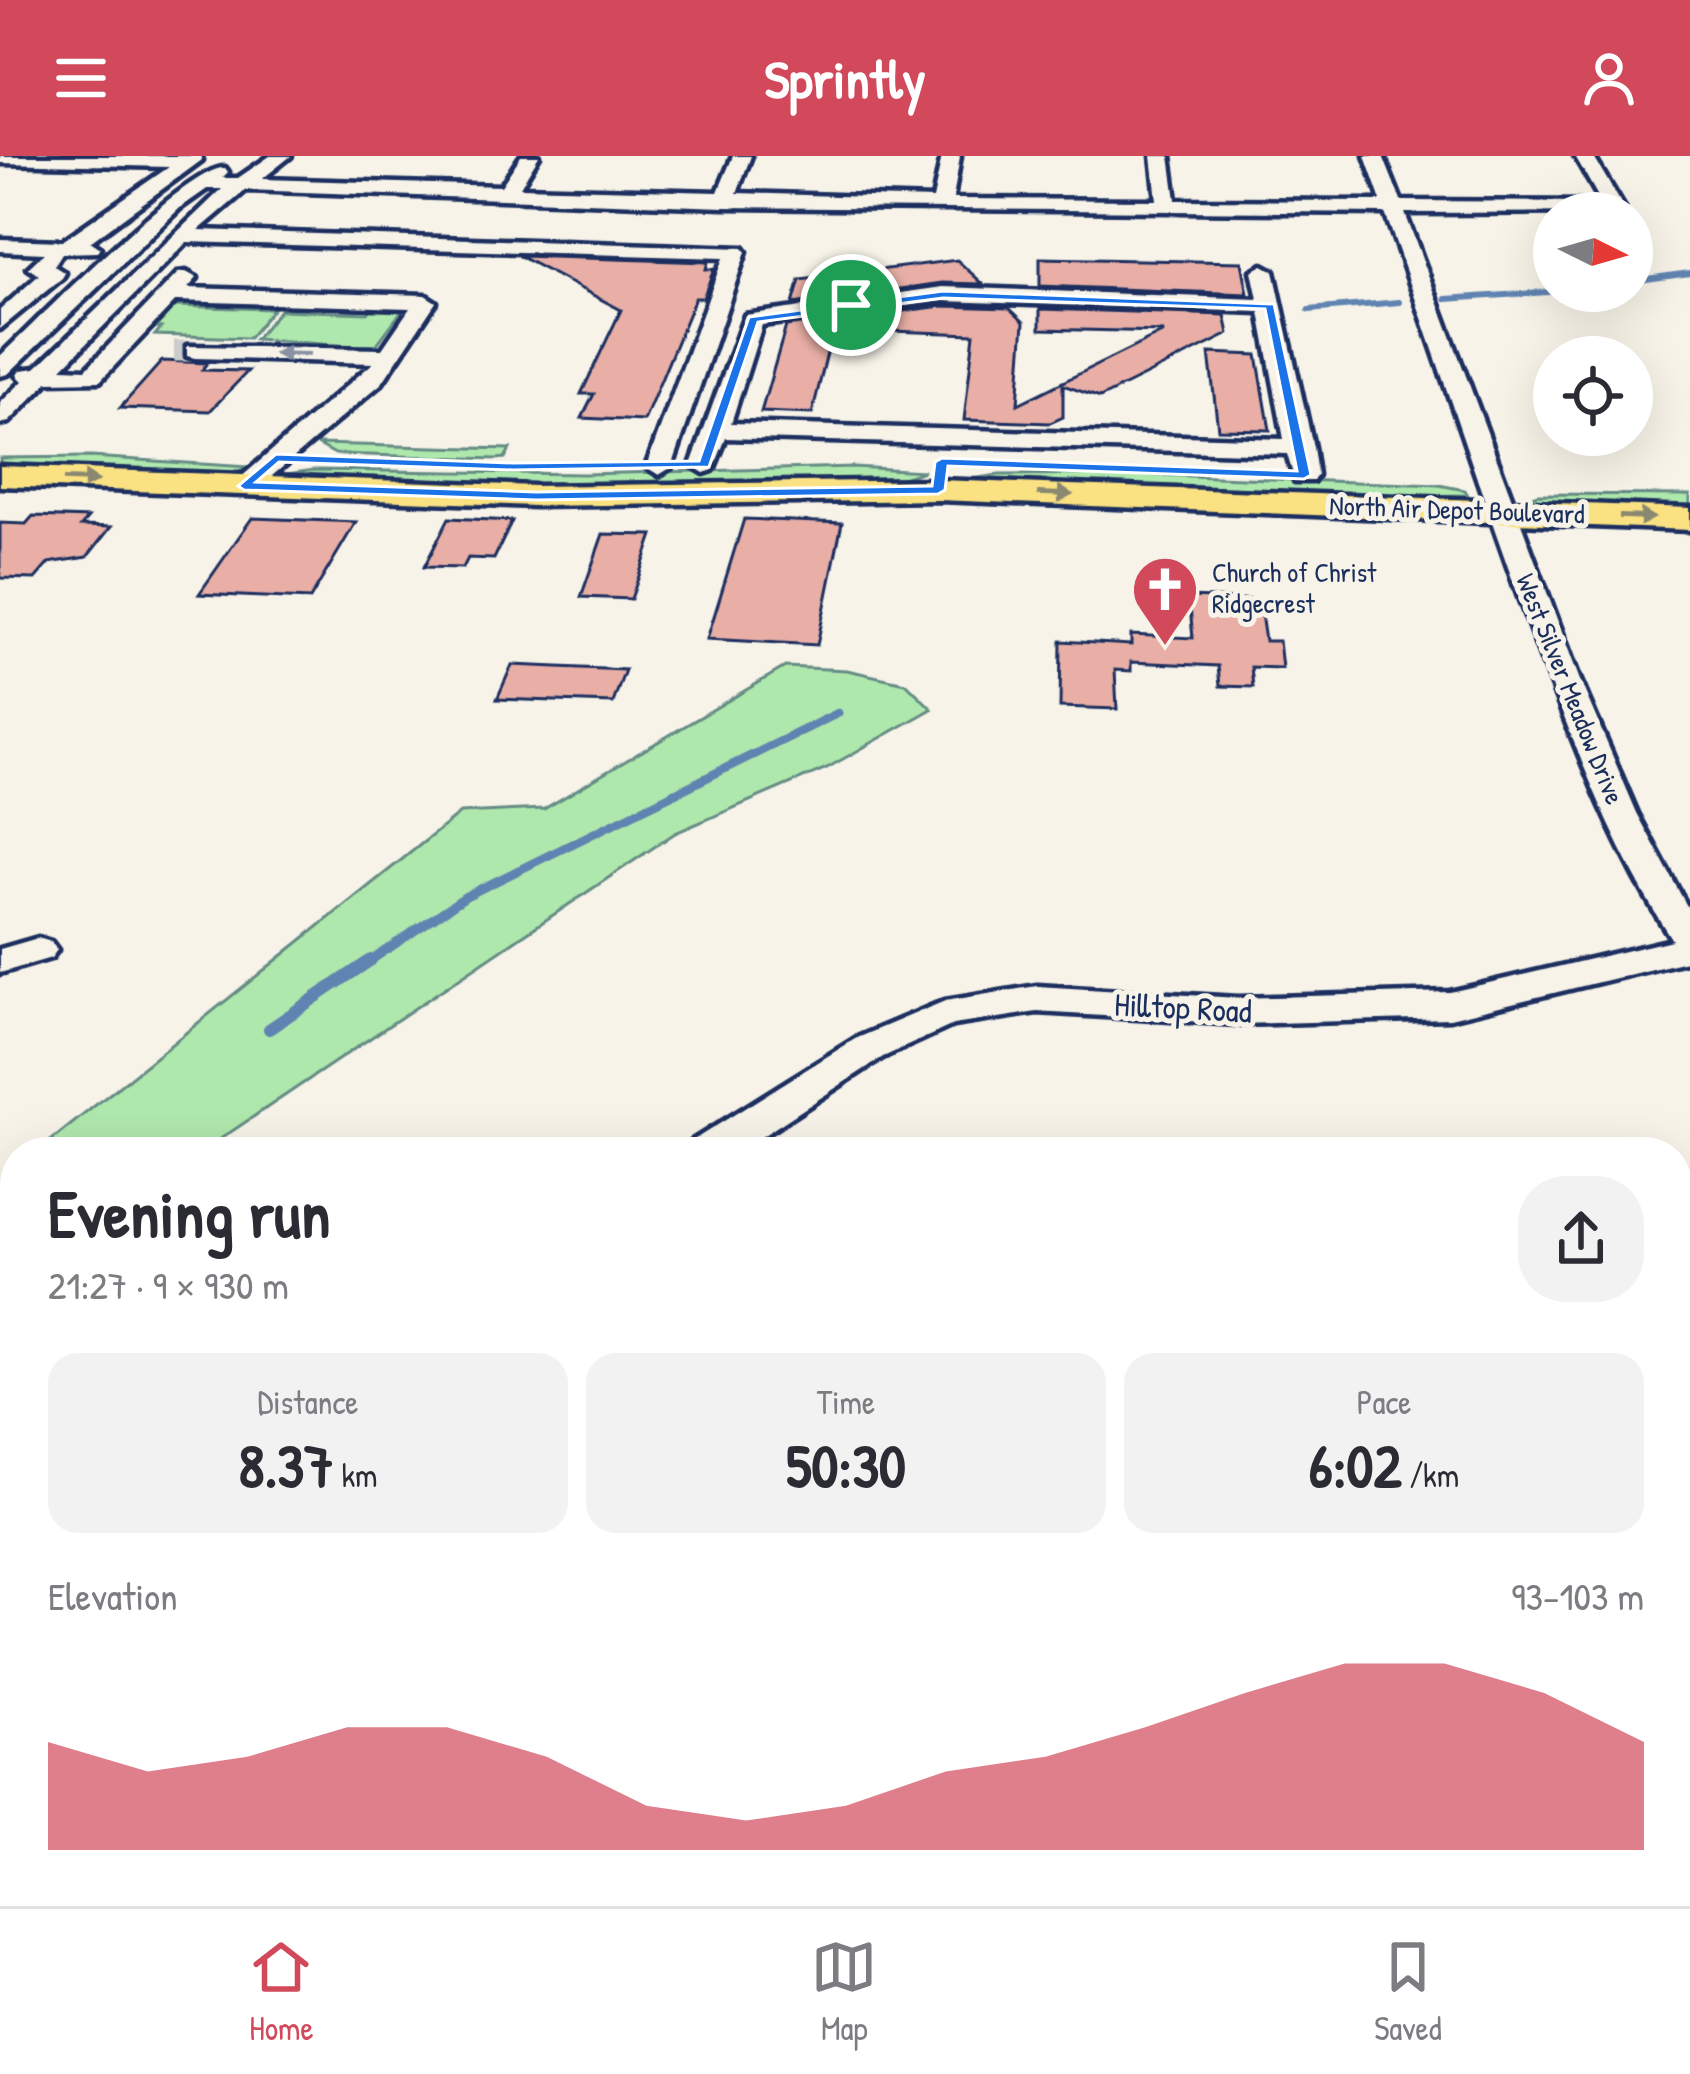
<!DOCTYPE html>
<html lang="en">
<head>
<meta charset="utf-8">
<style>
	body { margin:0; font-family:"Patrick Hand",sans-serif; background:#f2f2f3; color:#2b2b33; height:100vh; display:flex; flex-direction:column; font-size:45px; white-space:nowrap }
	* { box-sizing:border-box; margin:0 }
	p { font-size:39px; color:#7c7c81 }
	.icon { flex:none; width:66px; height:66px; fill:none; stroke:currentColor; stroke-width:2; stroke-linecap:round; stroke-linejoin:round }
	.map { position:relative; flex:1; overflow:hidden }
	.details { position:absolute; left:0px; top:981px; width:1692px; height:771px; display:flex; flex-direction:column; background:#fff; border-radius:48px 48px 0 0; box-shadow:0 12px 48px #0002 }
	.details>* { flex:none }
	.needle { width:78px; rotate:95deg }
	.fabs { position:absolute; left:1533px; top:36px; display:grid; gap:24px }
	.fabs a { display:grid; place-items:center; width:120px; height:120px; border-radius:50%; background:#fff; box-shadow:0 12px 48px #0002; font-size:60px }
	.pin { position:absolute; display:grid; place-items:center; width:102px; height:102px; color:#fff; margin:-51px; border:6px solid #fff; border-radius:50%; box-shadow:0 3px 12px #0007 }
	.round { display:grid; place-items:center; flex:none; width:126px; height:126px; border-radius:48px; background:#f2f2f3 }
	.head { display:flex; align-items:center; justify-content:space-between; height:204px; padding:0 48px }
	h1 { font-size:66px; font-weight:700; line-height:90px }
	.figures { display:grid; grid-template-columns:repeat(3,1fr); gap:18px; height:204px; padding:12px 48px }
	.figures div { display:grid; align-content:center; border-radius:30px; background:#f2f2f3; text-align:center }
	.figures b { font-size:60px; font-weight:700 }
	.figures small { font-size:33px; font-weight:400 }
	.figures p { font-size:33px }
	.chart { height:336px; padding:24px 48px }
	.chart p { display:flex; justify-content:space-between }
	.chart svg { width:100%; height:216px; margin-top:12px; fill:#d1495b; opacity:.7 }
	header { display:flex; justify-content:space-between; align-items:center; height:156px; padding:0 48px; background:#d1495b; color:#fff; font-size:54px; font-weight:700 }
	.dock { display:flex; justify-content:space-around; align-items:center; height:168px; border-top:3px solid #e1e1e2; background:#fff; font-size:33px; color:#7c7c81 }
	.dock a { display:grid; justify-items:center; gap:6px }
	.dock .on { color:#d1495b }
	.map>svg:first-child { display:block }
	.green { fill:#afe8ac; stroke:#658c85; stroke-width:3 }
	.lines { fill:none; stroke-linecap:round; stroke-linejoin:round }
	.stream-far2 { stroke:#6184b1; stroke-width:6 }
	.stream-far1 { stroke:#6184b1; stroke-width:9 }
	.stream { stroke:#6184b1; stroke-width:12 }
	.building { fill:#e9afa6; stroke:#1b2f5e; stroke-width:3 }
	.minor-tunnel { stroke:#cbcccc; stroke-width:21; stroke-dasharray:21 10; stroke-linecap:butt }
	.minor-casing { stroke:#1b2f5e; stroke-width:9 }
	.major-casing { stroke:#1b2f5e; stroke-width:9 }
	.minor { fill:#f7f3e8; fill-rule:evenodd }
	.major { fill:#fae181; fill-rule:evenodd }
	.oneway { fill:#8991a3 }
	.oneway2 { fill:#8a8870 }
	.route { fill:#1a73e8; stroke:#fff; stroke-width:3; fill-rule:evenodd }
	.labels { text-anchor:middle; stroke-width:10; stroke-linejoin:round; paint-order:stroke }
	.far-street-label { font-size:27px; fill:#1b2f5e; stroke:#f7f3e8 }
	.far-poi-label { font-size:27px; fill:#1b2f5e; stroke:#f7f3e8; text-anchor:start }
	.street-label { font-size:33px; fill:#1b2f5e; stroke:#f7f3e8 }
</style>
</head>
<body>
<header><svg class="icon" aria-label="menu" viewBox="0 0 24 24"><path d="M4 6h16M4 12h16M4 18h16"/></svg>Sprintly<svg class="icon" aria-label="person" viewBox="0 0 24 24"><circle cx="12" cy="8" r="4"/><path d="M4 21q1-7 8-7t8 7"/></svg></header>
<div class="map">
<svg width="1690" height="1750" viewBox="0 0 1690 1750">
	<rect width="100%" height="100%" fill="#f7f3e8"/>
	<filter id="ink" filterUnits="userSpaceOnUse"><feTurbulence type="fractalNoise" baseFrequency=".00833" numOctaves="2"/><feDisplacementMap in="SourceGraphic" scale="24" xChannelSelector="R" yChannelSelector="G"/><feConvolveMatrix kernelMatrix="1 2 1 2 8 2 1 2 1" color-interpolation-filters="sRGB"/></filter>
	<g filter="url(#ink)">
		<g class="green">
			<path d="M374 149 404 152 374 192 255 183 280 154 368 157Z"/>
			<path d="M172 150 273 153 249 182 155 179 161 172 153 171Z"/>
			<path d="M317 288 510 293 505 302 497 303 335 298Z"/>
			<path d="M91 301 249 311 232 318 0 314V302Z"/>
			<path d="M853 311 924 315 902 322 628 334 287 318 314 314 584 318Z"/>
			<path d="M1131 318 1439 329 1465 334 1468 339 1350 341 971 323 998 319Z"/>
			<path d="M1538 338 1690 339V356L1518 344Z"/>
			<path d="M785 511 847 514 906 527 932 553 827 612 675 677 201 996H37L460 657 544 653Z"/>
		</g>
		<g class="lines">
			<g class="stream-far2">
				<path d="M1632 125 1690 117"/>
				<path d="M1446 143 1563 135"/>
				<path d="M1309 154 1399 146"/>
			</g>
			<path class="stream-far1" d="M367 807 466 740 838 557"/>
			<path class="stream" d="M269 873 371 804"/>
		</g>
		<g class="building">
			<path d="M519 100 708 106 706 113H714L703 142H695L644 265 582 262 594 238H581L621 154Z"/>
			<path d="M1040 102 1242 106 1248 138 1040 130Z"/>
			<path d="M957 104 983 128 942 127 793 148 800 124Z"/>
			<path d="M943 150 1009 152 1024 166 1018 248 1164 176 1040 173V153L1225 159 1229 178 1100 242 1063 229V261L1050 267 964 264 974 178 833 173 812 258 761 256 786 170Z"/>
			<path d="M1209 197 1257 199 1270 274 1218 273Z"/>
			<path d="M162 205 207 207 202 214 248 215 210 255 120 252Z"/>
			<path d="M33 360 88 362 81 370 111 371 87 401 49 407 35 423 0 422V367L26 368Z"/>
			<path d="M252 362 356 366 310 443 199 438Z"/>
			<path d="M449 362 512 365 494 403 468 402 463 412 424 411Z"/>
			<path d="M744 363 842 367 817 489 707 483Z"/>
			<path d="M603 378 653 379 631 443 581 441Z"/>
			<path d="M1189 441 1259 444 1265 485H1279L1282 512 1251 511 1253 531 1220 530 1218 510 1131 506V515L1115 514 1117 553 1060 551 1061 485 1131 489V479L1193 482Z"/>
			<path d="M512 509 625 514 613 547 497 543Z"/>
		</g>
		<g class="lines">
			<path class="minor-tunnel" d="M174 195H195"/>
			<defs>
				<g id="minor">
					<path d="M0 0H200L202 4 90 86 100 92 97 96 62 97 54 110 65 117 62 122 0 173V154L39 119 28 112 44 97 0 95V83L62 85 169 11 0 7Z"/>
					<path d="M270 0H291L262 23 501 30 521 0H539L520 31 718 36 733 0H751L737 37 933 43 942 0H960L953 43 1157 44 1152 0H1170L1176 44 1381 45 1365 0H1383L1401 45 1601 46 1575 0H1593L1624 52 1621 56 1405 57 1579 522 1637 657 1690 756V804L1450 862 1238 868 1037 856 953 869 883 901 738 996H686L692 985 855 883 945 845 1037 830 1238 842 1450 836 1672 784C1616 697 1579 601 1542 504 1486 356 1439 206 1385 57L724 51 246 34 199 74 743 92 746 96 672 311 659 319 646 311 723 102 187 86 62 212 86 213 178 117 186 116 197 122 188 132 425 139 436 146 382 227 253 336H235L231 330 373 207 195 202 187 200V190L382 193 410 152 176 145 100 225 48 226 9 266 0 268V247L23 225 17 219 21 214 36 212 222 33H207L180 52 8 218 0 220V200C34 168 190 8 225 12L228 16 222 22H238Z"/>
					<path d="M1263 109 1274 115 1313 291 1317 319 1313 325H1295L1287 298 726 282 713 314 704 317 691 309 745 159 943 131 1258 143 1252 115ZM943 145 1260 156 1284 283 731 267 762 169Z"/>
					<path d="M38 782 51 786 57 794 51 802 0 817V793Z"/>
					<path d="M1690 1192V1230L1677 1233V1195Z"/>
					<path d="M0 1202 15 1203V1241L0 1240Z"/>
				</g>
				<path id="major" d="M0 310 535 330 939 324 1690 352V374L939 344 535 350 0 330Z"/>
			</defs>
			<use href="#minor" class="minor-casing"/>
			<use href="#major" class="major-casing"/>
			<use href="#minor" class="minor"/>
			<use href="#major" class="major"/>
		</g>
		<defs><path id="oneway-solid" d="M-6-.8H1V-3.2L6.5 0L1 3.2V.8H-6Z" transform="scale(3)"/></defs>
		<use class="oneway" href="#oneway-solid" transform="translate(292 198) rotate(-179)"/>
		<g class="oneway2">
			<use href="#oneway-solid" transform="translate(81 324) rotate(2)"/>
			<use href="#oneway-solid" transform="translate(1055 338) rotate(2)"/>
			<use href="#oneway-solid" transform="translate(1637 361) rotate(2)"/>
		</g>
	</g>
	<path class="route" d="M943 135 1274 148 1311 319 1304 323 948 310 945 334 938 338 536 344 244 334 238 330 276 298 513 307 699 305 749 161ZM943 142 1265 153 1297 315 942 302 935 306 932 330 536 336 256 326 279 306 513 314 709 311 758 166Z"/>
	<defs>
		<symbol id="church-pin" viewBox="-11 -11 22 30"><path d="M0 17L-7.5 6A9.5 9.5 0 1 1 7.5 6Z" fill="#d1495b" stroke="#f7f3e8"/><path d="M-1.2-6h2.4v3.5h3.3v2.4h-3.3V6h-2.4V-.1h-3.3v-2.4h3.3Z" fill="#fff"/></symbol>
	</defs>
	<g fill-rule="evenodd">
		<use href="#church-pin" x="1127" y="395" width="76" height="104"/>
	</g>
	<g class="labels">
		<g class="far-street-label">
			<text transform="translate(1457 354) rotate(2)" y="9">North Air Depot Boulevard</text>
			<text transform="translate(1570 533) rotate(68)" y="9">West Silver Meadow Drive</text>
		</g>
		<g class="far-poi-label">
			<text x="1212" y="426">Church of Christ<tspan x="1212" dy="31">Ridgecrest</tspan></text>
		</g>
		<g class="street-label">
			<text transform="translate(1183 851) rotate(3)" y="12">Hilltop Road</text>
		</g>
	</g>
</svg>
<div class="fabs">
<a><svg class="needle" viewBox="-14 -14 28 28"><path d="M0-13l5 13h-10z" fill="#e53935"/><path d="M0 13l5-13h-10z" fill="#7c7c81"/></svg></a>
<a><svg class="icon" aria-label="locate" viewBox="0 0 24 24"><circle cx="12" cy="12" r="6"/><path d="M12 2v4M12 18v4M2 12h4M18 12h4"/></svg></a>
</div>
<div class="pin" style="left:851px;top:149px;background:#1e9e55"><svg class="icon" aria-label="arrive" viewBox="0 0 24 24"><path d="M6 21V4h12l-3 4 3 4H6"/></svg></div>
<section class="details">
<div class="head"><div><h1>Evening run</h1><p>21:27 · 9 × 930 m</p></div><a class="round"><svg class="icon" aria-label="share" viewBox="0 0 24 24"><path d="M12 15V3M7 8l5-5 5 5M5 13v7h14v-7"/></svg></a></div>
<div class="figures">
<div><p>Distance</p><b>8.37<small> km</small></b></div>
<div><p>Time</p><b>50:30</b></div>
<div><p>Pace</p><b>6:02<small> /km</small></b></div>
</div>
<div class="chart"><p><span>Elevation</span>93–103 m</p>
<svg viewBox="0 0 160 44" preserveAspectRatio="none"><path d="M0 44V22L10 28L20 25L30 19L40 19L50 25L60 35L70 38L80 35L90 28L100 25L110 19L120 12L130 6L140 6L150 12L160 22V44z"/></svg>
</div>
</section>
</div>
<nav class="dock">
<a class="on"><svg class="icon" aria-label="home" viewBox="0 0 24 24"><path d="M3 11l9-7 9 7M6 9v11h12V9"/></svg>Home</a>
<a><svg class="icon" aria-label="map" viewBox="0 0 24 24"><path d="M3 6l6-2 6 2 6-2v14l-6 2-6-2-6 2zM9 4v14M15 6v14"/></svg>Map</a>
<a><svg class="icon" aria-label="saved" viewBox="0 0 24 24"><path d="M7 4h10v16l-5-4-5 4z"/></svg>Saved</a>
</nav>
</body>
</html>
